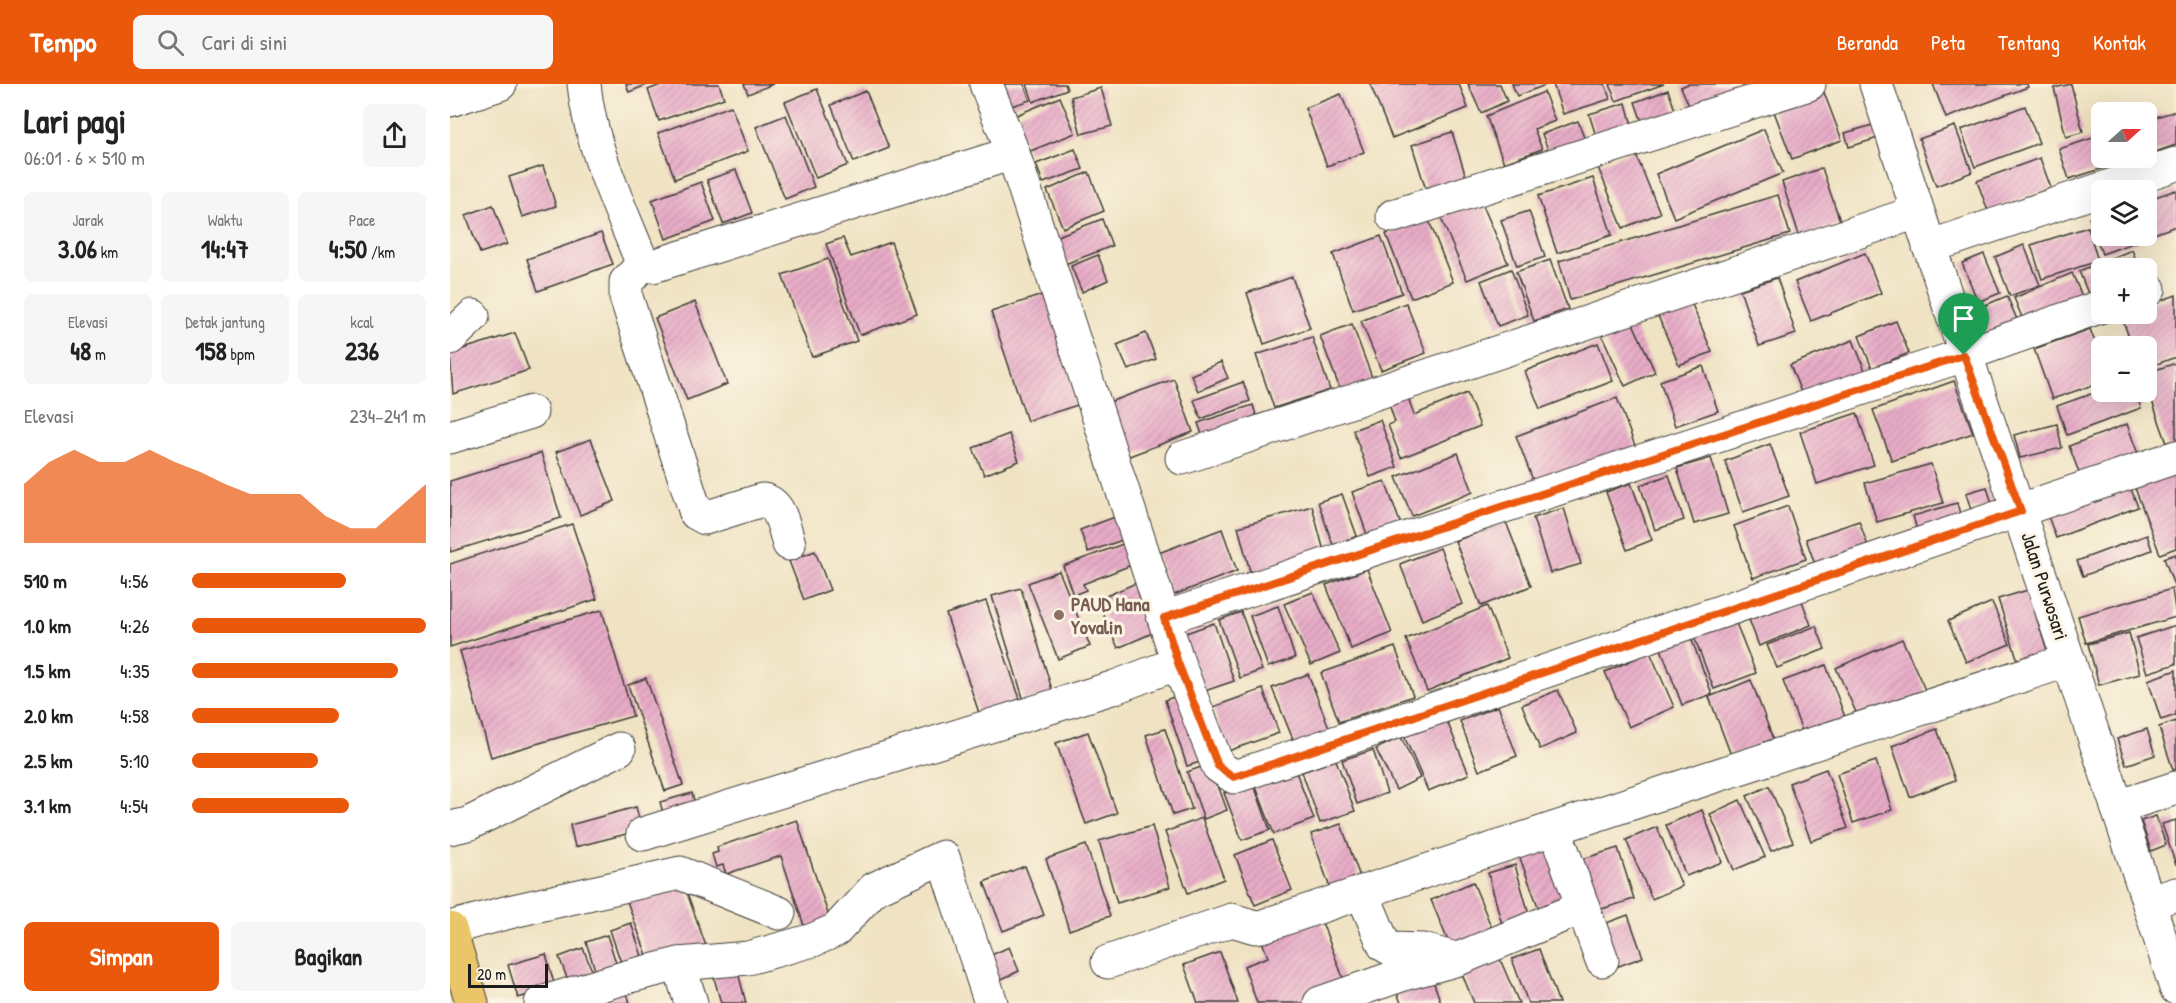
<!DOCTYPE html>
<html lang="id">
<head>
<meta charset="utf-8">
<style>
	body { margin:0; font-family:"Patrick Hand",sans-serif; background:#f6f6f6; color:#222; height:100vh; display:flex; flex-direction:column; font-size:22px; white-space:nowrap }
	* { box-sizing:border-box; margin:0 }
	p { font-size:20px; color:#767676 }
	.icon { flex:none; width:33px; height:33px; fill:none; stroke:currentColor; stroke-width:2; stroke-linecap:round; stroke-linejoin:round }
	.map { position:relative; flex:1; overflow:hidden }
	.side { display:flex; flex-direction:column; background:#fff; width:450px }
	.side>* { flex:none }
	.needle { width:39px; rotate:69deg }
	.buttons { position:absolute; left:1641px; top:18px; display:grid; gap:12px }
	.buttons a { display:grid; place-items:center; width:66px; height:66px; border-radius:9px; background:#fff; box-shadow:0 6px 24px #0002; font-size:30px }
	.scale { position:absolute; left:18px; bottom:15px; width:80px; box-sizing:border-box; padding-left:6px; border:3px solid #1c1c1c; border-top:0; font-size:16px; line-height:21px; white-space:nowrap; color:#1c1c1c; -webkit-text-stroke:4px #fcf5e5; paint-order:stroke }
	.pin { position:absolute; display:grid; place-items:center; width:51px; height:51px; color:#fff; margin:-62px -26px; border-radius:50% 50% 50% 0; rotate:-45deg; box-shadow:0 0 6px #0007 }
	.pin .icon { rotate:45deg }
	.round { display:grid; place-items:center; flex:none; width:63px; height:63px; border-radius:9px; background:#f6f6f6 }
	.headline { display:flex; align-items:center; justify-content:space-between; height:102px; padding:0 24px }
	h1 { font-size:33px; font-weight:800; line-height:45px }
	.metrics { display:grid; grid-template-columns:repeat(3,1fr); gap:9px; height:102px; padding:6px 24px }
	.metrics div { display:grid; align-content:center; border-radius:9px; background:#f6f6f6; text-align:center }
	.metrics b { font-size:26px; font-weight:800 }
	.metrics small { font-size:16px; font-weight:400 }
	.metrics p { font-size:16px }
	.chart { height:168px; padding:12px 24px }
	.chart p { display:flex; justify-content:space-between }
	.chart svg { width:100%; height:108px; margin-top:6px; fill:#ea580c; opacity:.7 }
	.action { display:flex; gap:12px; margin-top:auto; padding:12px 24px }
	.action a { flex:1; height:69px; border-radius:9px; background:#ea580c; color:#fff; font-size:24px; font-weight:800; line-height:69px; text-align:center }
	.action a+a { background:#f6f6f6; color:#222 }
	ul { padding:0 24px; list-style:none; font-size:20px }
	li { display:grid; grid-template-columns:96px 72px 1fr; align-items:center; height:45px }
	li i { height:15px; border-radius:8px; background:#ea580c }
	header { display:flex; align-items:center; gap:36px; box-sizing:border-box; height:84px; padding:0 30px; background:#ea580c; color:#fff }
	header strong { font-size:28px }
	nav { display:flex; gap:33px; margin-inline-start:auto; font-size:21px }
	.search { width:420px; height:54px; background:#f6f6f6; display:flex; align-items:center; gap:15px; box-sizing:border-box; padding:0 21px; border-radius:9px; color:#767676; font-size:22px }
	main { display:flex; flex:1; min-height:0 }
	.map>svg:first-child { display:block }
	.building { fill:url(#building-hatch) }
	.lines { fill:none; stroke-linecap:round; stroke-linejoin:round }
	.minor-casing { stroke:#3c3a35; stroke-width:35 }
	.highway-casing { stroke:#3c3a35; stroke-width:35 }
	.minor { stroke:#fff; stroke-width:33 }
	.highway { stroke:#eac669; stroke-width:33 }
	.route-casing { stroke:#fff; stroke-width:12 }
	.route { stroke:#ea580c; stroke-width:8 }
	.education-dot { fill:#8d6e63; stroke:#fcf5e5; stroke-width:2 }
	.labels { text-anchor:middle; stroke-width:6; stroke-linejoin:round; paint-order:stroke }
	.street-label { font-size:20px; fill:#1c1c1c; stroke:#fcf5e5 }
	.education-label { font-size:20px; font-weight:bold; fill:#785e54; stroke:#fcf5e5; text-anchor:start }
</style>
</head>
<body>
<header>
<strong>Tempo</strong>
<div class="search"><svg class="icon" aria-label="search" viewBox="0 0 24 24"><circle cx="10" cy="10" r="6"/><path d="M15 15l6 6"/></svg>Cari di sini</div>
<nav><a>Beranda</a><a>Peta</a><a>Tentang</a><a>Kontak</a></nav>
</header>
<main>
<section class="side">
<div class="headline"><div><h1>Lari pagi</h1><p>06:01 · 6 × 510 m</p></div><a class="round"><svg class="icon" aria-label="share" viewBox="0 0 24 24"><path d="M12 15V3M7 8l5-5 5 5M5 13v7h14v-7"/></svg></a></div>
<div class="metrics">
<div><p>Jarak</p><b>3.06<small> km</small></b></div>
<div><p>Waktu</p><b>14:47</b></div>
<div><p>Pace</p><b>4:50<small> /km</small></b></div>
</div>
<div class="metrics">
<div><p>Elevasi</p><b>48<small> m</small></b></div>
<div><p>Detak jantung</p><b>158<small> bpm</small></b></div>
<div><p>kcal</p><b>236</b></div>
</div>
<div class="chart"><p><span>Elevasi</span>234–241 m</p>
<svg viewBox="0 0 160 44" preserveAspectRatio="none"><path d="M0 44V20L10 11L20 6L30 11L40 11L50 6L60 11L70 15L80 20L90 24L100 24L110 24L120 33L130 38L140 38L150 29L160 20V44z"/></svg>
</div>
<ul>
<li><b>510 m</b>4:56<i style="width:66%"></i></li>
<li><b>1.0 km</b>4:26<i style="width:100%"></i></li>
<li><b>1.5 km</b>4:35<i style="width:88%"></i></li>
<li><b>2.0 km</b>4:58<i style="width:63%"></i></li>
<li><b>2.5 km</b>5:10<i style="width:54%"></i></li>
<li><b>3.1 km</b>4:54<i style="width:67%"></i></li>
</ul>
<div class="action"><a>Simpan</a><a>Bagikan</a></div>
</section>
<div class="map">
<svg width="1726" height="919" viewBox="0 0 1726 919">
	<defs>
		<pattern id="building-hatch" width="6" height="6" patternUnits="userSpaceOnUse" patternTransform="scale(1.5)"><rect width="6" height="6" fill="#e8acc7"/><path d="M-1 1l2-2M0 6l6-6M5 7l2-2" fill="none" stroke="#c693aa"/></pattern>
	</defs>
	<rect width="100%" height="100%" fill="#fcf5e5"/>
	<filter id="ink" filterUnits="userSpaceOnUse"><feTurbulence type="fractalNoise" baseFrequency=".0167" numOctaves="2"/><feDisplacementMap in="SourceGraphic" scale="12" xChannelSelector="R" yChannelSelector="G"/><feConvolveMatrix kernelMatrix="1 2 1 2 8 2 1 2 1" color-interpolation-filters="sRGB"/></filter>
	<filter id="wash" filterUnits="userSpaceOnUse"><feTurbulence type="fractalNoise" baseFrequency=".008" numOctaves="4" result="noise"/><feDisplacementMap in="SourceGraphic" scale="24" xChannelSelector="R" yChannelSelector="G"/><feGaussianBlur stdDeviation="1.35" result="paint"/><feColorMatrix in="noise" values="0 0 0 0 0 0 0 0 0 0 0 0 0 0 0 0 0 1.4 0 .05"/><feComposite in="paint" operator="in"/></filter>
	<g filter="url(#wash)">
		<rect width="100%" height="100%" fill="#f0e3c3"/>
		<g id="blocks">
			<g class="building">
				<path d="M176 0H199L179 8Z"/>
				<path d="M213 0H269L274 14 209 37 198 6Z"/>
				<path d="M294 0H323L298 10Z"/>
				<path d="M549 0H574L580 16 558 23Z"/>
				<path d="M577 0H615L617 5 583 18Z"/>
				<path d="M920 0H1009L1018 24 942 54Z"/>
				<path d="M1018 0H1050L1057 17 1031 29Z"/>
				<path d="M1062 0H1098L1067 12Z"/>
				<path d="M1103 0H1155L1160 15 1113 30Z"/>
				<path d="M1160 0H1214L1166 17Z"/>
				<path d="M1238 0H1292L1295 7 1242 29 1231 3Z"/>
				<path d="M1483 0H1577L1578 3 1496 34Z"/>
				<path d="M1621 0 1633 48 1616 53 1604 4Z"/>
				<path d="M651 4 662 42 631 50 621 13Z"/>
				<path d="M367 5 398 81 366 94 335 18Z"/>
				<path d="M1218 6 1226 29 1193 41 1185 18Z"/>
				<path d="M1373 6 1392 56 1342 75 1323 25Z"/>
				<path d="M416 7 439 64 404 78 381 21Z"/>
				<path d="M1094 8 1105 37 1084 45 1092 65 1054 79 1036 32Z"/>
				<path d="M891 10 914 68 877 82 855 24Z"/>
				<path d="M610 13 625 49 578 68 564 32Z"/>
				<path d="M1176 19 1183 45 1147 55 1139 30Z"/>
				<path d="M281 22 298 67 225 95 208 49Z"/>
				<path d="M1575 22 1589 59 1525 83 1511 46Z"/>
				<path d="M1726 27V61L1696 71V36Z"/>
				<path d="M336 31 364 103 335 115 306 43Z"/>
				<path d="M1128 37 1137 62 1102 76 1092 50Z"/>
				<path d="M1423 41 1428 54 1399 63 1395 49Z"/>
				<path d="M1505 42 1522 88 1486 102 1469 55Z"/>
				<path d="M1314 45 1333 89 1224 134 1206 90Z"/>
				<path d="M1002 48 1017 96 977 109 962 61Z"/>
				<path d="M1652 51V74H1686L1619 95 1609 65Z"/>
				<path d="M625 65 633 85 593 99 586 80Z"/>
				<path d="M1184 66 1210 129 1173 144 1147 81Z"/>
				<path d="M1590 74 1601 104 1538 127 1527 97Z"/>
				<path d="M93 82 106 122 72 133 59 93Z"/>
				<path d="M1372 84 1391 140 1350 154 1332 98Z"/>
				<path d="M286 86 302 129 273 140 257 96Z"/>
				<path d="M639 88 654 127 613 144 597 106Z"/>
				<path d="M1143 94 1162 151 1107 169 1088 112Z"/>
				<path d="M251 98 265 137 216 155 202 116Z"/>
				<path d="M1726 106V142L1704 150 1696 127V116Z"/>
				<path d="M1328 111 1340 150 1120 216 1109 177Z"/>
				<path d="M1031 117 1058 179 1017 196 991 134Z"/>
				<path d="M43 121 57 160 30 169 16 131Z"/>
				<path d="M1079 127 1095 173 1067 182 1051 136Z"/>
				<path d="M1652 130V152H1696L1697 146 1699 152H1702L1652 170 1639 134Z"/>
				<path d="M978 134 1003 198 961 214 936 150Z"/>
				<path d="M652 135 662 162 615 180 605 153Z"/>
				<path d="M1638 143 1648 177 1592 195 1581 161Z"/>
				<path d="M151 149 163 180 88 207 77 175Z"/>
				<path d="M931 152 952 209 903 226 883 170Z"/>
				<path d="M393 154 401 173 441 158 467 230 410 251 376 160Z"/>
				<path d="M1574 161 1590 201 1560 212 1545 173Z"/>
				<path d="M1682 166 1689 184H1652V219L1643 222 1629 187Z"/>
				<path d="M1415 169 1431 209 1361 237 1345 198Z"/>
				<path d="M1534 170 1550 209 1528 218 1512 179Z"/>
				<path d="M648 171 658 196 632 208 621 182Z"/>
				<path d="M378 175 407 257 362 273 332 191Z"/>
				<path d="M1100 176 1118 225 1084 237 1066 188Z"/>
				<path d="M1061 185 1078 231 1048 242 1031 197Z"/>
				<path d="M1622 189 1635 219 1576 243 1564 214Z"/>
				<path d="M842 193 860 244 814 260 797 209Z"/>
				<path d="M1327 194 1346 250 1309 262 1290 206Z"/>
				<path d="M601 208 637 318 577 337 541 228Z"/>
				<path d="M1726 211V273L1696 284V262H1682L1671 231 1696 230V222Z"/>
				<path d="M1557 212 1571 245 1538 259 1524 226Z"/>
				<path d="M245 218 277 300 237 316 205 234Z"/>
				<path d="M1241 218 1262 268 1229 281 1208 232Z"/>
				<path d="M956 219 976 269 931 286 911 237Z"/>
				<path d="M1181 235 1205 288 1175 302 1151 249Z"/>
				<path d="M1446 237 1459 269 1422 284 1409 252Z"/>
				<path d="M902 240 923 296 891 308 870 252Z"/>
				<path d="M1640 245 1652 277V298L1602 315 1584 265Z"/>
				<path d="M65 249 79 286 3 310 0 269Z"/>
				<path d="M696 249 706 275 678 286 667 261Z"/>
				<path d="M862 253 880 306 824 324 806 271Z"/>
				<path d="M1403 256 1416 289 1353 313 1340 281Z"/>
				<path d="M1148 259 1163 297 1090 325 1075 287Z"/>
				<path d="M771 278 778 294 748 307 741 291Z"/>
				<path d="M1726 279V366L1720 368 1696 300V289Z"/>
				<path d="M1253 282 1268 327 1225 342 1210 297Z"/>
				<path d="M724 295 743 348 674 374 654 320Z"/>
				<path d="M1504 297 1523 349 1442 377 1423 326Z"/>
				<path d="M793 298 800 317 751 335 744 316Z"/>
				<path d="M1652 306 1685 308 1691 324 1617 351 1607 322Z"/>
				<path d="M1017 309 1030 342 951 374 938 341 945 338 938 317 957 310 964 331Z"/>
				<path d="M1167 314 1187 367 1086 404 1066 352Z"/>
				<path d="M803 321 810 345 756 362 748 339Z"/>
				<path d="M1407 329 1424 381 1367 400 1350 348Z"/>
				<path d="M930 336 947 383 920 393 903 346Z"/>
				<path d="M1607 340 1612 364 1570 374 1564 351Z"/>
				<path d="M1677 340 1691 378 1633 399 1619 362Z"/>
				<path d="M559 350 569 377 534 391 523 364Z"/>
				<path d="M141 355 165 417 130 431 106 368Z"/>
				<path d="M1320 360 1339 412 1293 428 1275 377Z"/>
				<path d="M91 369 111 434 0 468V397Z"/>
				<path d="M1008 369 1023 408 962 432 946 393Z"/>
				<path d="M1261 374 1278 430 1244 440 1227 384Z"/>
				<path d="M1481 380 1493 419 1427 438 1415 399Z"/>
				<path d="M1726 389V464L1710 470 1685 404Z"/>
				<path d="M1219 391 1234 436 1205 446 1190 401Z"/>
				<path d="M935 397 952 444 919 456 902 408Z"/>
				<path d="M1181 399 1202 456 1177 466 1156 408Z"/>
				<path d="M1679 400 1688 423 1606 454 1598 432Z"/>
				<path d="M1537 403 1542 420 1521 426 1516 409Z"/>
				<path d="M892 410 907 452 883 461 868 418Z"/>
				<path d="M1507 419 1512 437 1468 450 1463 432Z"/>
				<path d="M862 422 875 471 801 491 788 443Z"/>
				<path d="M1338 422 1356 475 1303 494 1284 442Z"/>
				<path d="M1114 424 1131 480 1100 489 1083 434Z"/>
				<path d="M673 430 681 453 638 468 630 446Z"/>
				<path d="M1409 437 1420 468 1367 486 1356 455Z"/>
				<path d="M1056 438 1081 502 1031 522 1005 457Z"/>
				<path d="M122 440 147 515 0 563V480Z"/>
				<path d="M772 445 787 487 721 512 706 470Z"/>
				<path d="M1697 451 1702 466 1633 492 1627 477Z"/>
				<path d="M681 457 689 478 633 500 636 506 623 511 613 482Z"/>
				<path d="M990 464 1012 520 972 536 950 480Z"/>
				<path d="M365 467 380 506 354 516 339 477Z"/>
				<path d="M1726 470V507L1714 474Z"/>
				<path d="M917 485 942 549 901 565 876 501Z"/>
				<path d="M609 487 640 562 608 575 578 499Z"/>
				<path d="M686 499 707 547 668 564 647 516Z"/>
				<path d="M571 504 603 609 574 617 542 512Z"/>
				<path d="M1722 505 1726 533 1636 559 1628 532Z"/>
				<path d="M1578 506 1597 567 1568 577 1548 515Z"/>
				<path d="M863 508 890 569 861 581 834 520Z"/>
				<path d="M1349 509 1361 541 1309 562 1297 530Z"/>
				<path d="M536 517 570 615 529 629 496 530Z"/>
				<path d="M1542 518 1560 560 1516 578 1498 537Z"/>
				<path d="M828 522 845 574 818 583 800 532Z"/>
				<path d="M1037 522 1058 574 977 607 956 555Z"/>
				<path d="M152 526 183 632 41 673 10 567Z"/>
				<path d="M791 528 812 586 790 594 769 536Z"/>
				<path d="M1284 534 1306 589 1264 605 1243 550Z"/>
				<path d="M764 539 784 597 746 610 725 553Z"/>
				<path d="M1726 541V580L1697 589 1686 554Z"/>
				<path d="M1366 542 1375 565 1327 584 1317 561Z"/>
				<path d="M1679 549 1690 590 1649 601 1638 560Z"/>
				<path d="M1240 551 1262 610 1232 621 1210 562Z"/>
				<path d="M1452 555 1476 608 1410 637 1386 584Z"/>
				<path d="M945 563 963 612 889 638 871 589Z"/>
				<path d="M1200 568 1224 623 1179 643 1155 588Z"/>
				<path d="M1376 581 1396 636 1354 652 1333 597Z"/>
				<path d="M1726 586V631L1711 636 1698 596Z"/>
				<path d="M858 590 882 651 847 665 822 604Z"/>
				<path d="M196 594 233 701 215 707 178 601Z"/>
				<path d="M1301 596 1323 655 1281 671 1259 613Z"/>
				<path d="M813 605 829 649 778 667 763 623Z"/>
				<path d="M1108 606 1127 649 1090 665 1072 621Z"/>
				<path d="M736 609 757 676 737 682 715 616Z"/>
				<path d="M1048 622 1067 672 1029 687 1010 637Z"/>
				<path d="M996 635 1019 690 978 707 954 652Z"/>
				<path d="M1726 637V685L1723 686 1709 643Z"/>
				<path d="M715 645 742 725 723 731 696 651Z"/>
				<path d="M1487 645 1505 696 1460 713 1442 662Z"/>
				<path d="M1697 645 1705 671 1676 681 1667 655Z"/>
				<path d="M638 648 667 729 636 740 606 659Z"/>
				<path d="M951 653 970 694 946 706 926 665Z"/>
				<path d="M923 666 937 709 907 720 892 676Z"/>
				<path d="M886 676 905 727 870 739 852 688Z"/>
				<path d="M1426 677 1442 726 1403 739 1387 690Z"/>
				<path d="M760 680 777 726 754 735 737 688Z"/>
				<path d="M844 683 864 735 824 750 804 698Z"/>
				<path d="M1376 685 1398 744 1361 757 1339 699Z"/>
				<path d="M803 698 820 746 792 756 774 709Z"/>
				<path d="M1319 702 1343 758 1321 767 1297 712Z"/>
				<path d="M242 709 247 728 215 736 210 718Z"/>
				<path d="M1290 716 1315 773 1284 786 1260 730Z"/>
				<path d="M186 723 192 746 125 763 120 741Z"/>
				<path d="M1252 726 1272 778 1236 792 1216 741Z"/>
				<path d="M1706 732 1716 761 1701 767 1691 737Z"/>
				<path d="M752 734 774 795 738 809 715 748Z"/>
				<path d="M347 736 383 845 358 854 331 772 276 790 273 781 266 783 262 770 268 768 267 763Z"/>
				<path d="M1726 736V781L1712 740Z"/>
				<path d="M891 740 910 793 880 804 861 750Z"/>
				<path d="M702 742 720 803 667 819 649 757Z"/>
				<path d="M1207 743 1232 802 1202 815 1176 756Z"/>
				<path d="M1098 755 1123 822 1092 833 1067 766Z"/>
				<path d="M822 756 842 806 805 821 785 771Z"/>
				<path d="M636 761 660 832 619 846 596 775Z"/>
				<path d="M1168 764 1184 815 1142 828 1126 777Z"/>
				<path d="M1065 781 1081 837 1053 844 1038 789Z"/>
				<path d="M575 782 594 831 553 847 534 798Z"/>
				<path d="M231 792 256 862 201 882 175 812Z"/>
				<path d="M1023 798 1045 852 1003 869 981 816Z"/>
				<path d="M1178 831 1193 873 1158 886 1143 844Z"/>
				<path d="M870 833 897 904 857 919H807L794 882 818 873 811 855Z"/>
				<path d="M181 839 192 872 171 879 160 846Z"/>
				<path d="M157 851 168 885 147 892 136 858Z"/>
				<path d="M559 863 569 887 545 898 535 874Z"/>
				<path d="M133 864 143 889 119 899 109 873Z"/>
				<path d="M1089 865 1109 919H1078L1062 875Z"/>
				<path d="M770 868 788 919H748L734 881Z"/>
				<path d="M96 870 105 903 68 914 58 881Z"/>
				<path d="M1049 873 1069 919H1024L1012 890Z"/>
				<path d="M285 877 296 919H271L261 883Z"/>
				<path d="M982 894 991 919H951L946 906Z"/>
				<path d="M176 906 180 919H136Z"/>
			</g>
		</g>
	</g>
	<g filter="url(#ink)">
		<use href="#blocks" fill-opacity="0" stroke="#3c3a35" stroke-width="1.5"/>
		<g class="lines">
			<defs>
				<g id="minor">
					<path d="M134 0C140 61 167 116 189 171L194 179 203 182 563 69"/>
					<path d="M536 0 563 69 714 534"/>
					<path d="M1426 0C1524 302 1630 601 1726 904"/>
					<path d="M0 16 50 0"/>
					<path d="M943 132 1359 0"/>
					<path d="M1479 163 1726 80"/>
					<path d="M194 179 176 198V213L246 429 255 434 312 416C331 418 334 444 339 460"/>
					<path d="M1696 206 1699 205"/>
					<path d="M1652 222 1514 271 714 534 728 579 768 682 784 693 1726 373"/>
					<path d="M0 254 23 232"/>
					<path d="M0 353 81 328"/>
					<path d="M732 374 1467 128"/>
					<path d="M1667 723 1726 704"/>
					<path d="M0 744 18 740 169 665"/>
					<path d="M1105 746 1152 876"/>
					<path d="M193 750 665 603 728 579"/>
					<path d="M912 808 934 861 941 865 973 866 1002 874"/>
					<path d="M1699 819 1726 810"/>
					<path d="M0 844 63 827 230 789 329 829"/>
					<path d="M658 878 782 836 805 843 813 842C1081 750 1351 665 1619 576"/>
					<path d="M229 880 241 919"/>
					<path d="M91 919 180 892 229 880 298 874 363 856 386 846 424 805 493 773 541 919"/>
					<path d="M870 919 957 889 1008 875 1133 823"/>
				</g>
				<path id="highway" d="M0 845 22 919"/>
			</defs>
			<use href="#minor" class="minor-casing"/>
			<use href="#highway" class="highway-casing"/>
			<use href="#minor" class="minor"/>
			<use href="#highway" class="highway"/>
		</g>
	</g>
	<g class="lines" filter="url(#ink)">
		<defs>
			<path id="route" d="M1514 271 1571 427 784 693 768 682 728 579 714 534Z"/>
		</defs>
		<use href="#route" class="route-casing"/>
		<use href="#route" class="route"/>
	</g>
	<circle class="education-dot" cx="609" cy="531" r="6"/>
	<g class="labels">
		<g class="street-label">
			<text transform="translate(1595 502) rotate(72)" y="7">Jalan Purwosari</text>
		</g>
		<g class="education-label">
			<text x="621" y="527">PAUD Hana<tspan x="621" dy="23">Yovalin</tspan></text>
		</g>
	</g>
</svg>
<div class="buttons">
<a><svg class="needle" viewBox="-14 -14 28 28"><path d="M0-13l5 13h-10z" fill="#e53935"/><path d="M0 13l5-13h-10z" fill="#767676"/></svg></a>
<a><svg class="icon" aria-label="layers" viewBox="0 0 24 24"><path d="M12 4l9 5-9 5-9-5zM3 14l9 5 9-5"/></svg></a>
<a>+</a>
<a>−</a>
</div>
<div class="scale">20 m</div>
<div class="pin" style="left:1514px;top:271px;background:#1e9e55"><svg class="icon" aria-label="arrive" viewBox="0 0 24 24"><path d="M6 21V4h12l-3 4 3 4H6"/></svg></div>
</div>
</main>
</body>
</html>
